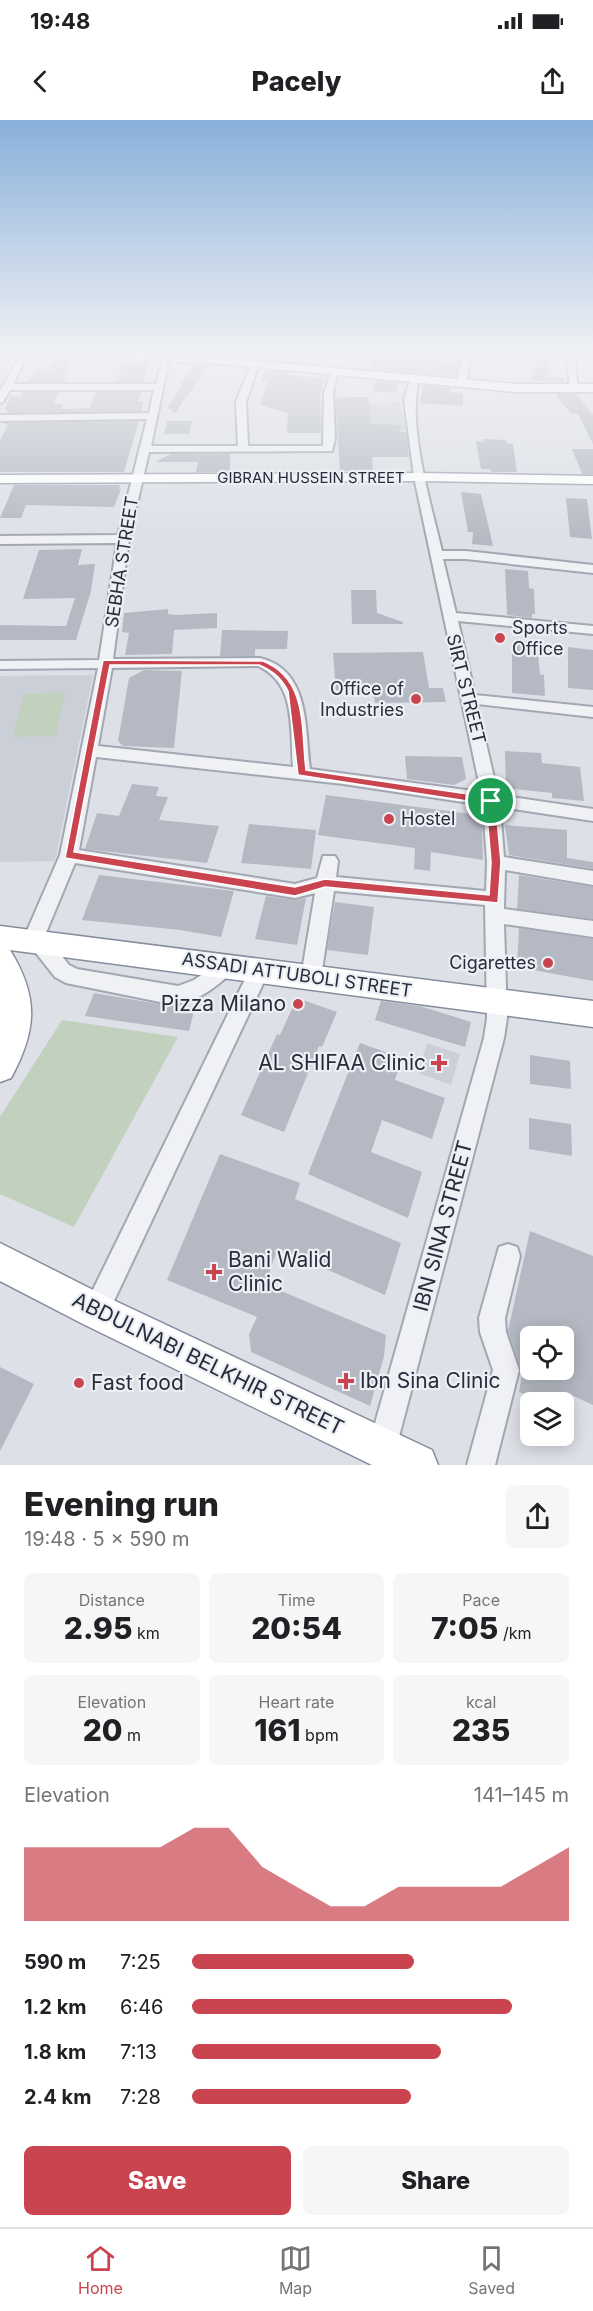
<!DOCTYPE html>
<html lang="en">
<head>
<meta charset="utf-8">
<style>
	body { margin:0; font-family:Inter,sans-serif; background:#f6f6f6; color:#202124; height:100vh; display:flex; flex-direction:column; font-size:22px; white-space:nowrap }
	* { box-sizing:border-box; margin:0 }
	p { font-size:20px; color:#757577 }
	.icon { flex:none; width:33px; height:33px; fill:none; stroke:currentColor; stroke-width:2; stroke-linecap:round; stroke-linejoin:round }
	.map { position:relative; height:1345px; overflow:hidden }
	.side { display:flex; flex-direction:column; background:#fff; flex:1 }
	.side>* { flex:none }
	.fabs { position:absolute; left:520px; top:1206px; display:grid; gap:12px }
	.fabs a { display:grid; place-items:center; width:54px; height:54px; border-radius:9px; background:#fff; box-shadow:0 3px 15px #0003; font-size:30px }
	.pin { position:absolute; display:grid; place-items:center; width:51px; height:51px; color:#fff; margin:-26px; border:3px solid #fff; border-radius:50%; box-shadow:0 2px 6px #0007 }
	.round { display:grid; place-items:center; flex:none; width:63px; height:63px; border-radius:9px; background:#f6f6f6 }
	.headline { display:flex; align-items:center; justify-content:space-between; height:102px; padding:0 24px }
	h1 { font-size:33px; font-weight:800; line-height:45px }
	.stats { display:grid; grid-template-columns:repeat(3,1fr); gap:9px; height:102px; padding:6px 24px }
	.stats div { display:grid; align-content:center; border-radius:9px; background:#f6f6f6; text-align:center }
	.stats b { font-size:30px; font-weight:800 }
	.stats small { font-size:16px; font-weight:400 }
	.stats p { font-size:16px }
	.chart { height:168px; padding:12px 24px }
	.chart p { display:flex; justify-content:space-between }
	.chart svg { width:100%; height:108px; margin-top:6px; fill:#ca444f; opacity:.7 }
	.primary-button { display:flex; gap:12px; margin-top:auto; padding:12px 24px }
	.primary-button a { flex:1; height:69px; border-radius:9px; background:#ca444f; color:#fff; font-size:24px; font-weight:800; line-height:69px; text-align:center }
	.primary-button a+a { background:#f6f6f6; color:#202124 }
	ul { padding:0 24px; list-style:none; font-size:20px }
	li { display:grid; grid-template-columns:96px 72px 1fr; align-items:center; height:45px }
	li i { height:15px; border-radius:8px; background:#ca444f }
	.status { display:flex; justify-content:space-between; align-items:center; height:42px; padding:0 30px; background:#fff; direction:ltr }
	.status svg { height:16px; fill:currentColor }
	header { display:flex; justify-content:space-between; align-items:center; height:78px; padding:0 24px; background:#fff; font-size:27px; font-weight:800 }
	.tabs { display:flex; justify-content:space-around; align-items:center; height:84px; border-top:2px solid #e0e0e0; background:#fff; font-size:16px; color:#757577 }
	.tabs a { display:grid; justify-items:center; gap:3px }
	.tabs .current { color:#ca444f }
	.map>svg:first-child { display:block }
	.built { fill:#cbcfd8 }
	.green { fill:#c2d0be }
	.building { fill:#b5b9c3; fill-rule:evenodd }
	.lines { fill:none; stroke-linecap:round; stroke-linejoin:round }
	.minor-casing { stroke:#a3a7b1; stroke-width:4 }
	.major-casing { stroke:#9da4b2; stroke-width:3 }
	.highway-casing { stroke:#858d9d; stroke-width:3 }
	.minor { fill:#f0f1f5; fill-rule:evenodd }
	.major { fill:#fff; fill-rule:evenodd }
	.highway { fill:#fff; fill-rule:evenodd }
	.route { fill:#ca444f; stroke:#fff; stroke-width:1.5; fill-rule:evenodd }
	.poi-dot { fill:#ca444f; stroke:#eceff4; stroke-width:2 }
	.labels { text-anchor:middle; stroke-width:4.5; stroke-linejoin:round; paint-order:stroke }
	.far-street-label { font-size:15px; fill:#272d3d; stroke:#eceff4 }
	.street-label { font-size:18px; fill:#272d3d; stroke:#eceff4 }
	.poi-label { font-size:18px; fill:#272d3d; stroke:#eceff4; text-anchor:start }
	.near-poi-label { font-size:21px; fill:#272d3d; stroke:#eceff4; text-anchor:start }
	.near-street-label { font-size:21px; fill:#272d3d; stroke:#eceff4 }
</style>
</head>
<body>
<div class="status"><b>19:48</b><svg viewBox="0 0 49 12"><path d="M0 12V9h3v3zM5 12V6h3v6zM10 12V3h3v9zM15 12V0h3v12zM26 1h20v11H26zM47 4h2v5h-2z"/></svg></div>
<header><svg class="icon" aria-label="back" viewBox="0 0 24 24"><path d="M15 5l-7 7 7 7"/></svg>Pacely<svg class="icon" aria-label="share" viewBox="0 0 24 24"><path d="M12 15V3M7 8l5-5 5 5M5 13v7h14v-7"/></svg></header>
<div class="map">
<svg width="593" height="1345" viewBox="0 0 593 1345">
	<rect width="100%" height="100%" fill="#dde0e7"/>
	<g class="built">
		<path d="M400 282 406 311H338L336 285Z"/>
		<path d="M93 555 55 741 0 742V556Z"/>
		<path d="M427 923 460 934 451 965 418 953Z"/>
	</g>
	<g class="green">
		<path d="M65 572 56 616 13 617 24 574Z"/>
		<path d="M62 900 178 917 74 1107 0 1074V997Z"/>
	</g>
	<g class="building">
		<path d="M374 233H445L444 241 459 242 454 256 380 250 372 248Z"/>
		<path d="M54 239H70L65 250H69L64 262H28L36 250 48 251Z"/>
		<path d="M536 240 549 241 548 257 563 258 564 262 531 261Z"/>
		<path d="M122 244H149L144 262H116Z"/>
		<path d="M192 245 208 246 175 293 168 288Z"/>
		<path d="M266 250 288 252 287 255 324 258 320 278 321 313H287L288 293 260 285 268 261H260Z"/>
		<path d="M376 261 399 263 395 273 372 271Z"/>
		<path d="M423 265 451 268 450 272 463 273V286L420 283Z"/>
		<path d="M23 272H59L54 284H63L61 289 90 288 96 272H141L138 281H143L141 291 10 293 5 290 10 276H21Z"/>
		<path d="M555 274H576L593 294V324L578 294H571Z"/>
		<path d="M348 277H368L371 304 401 305 400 312H406L409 337H372L373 351H340L335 278Z"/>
		<path d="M139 301 124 352H0V320L8 305 3 303Z"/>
		<path d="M167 301H192L189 314H164Z"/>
		<path d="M483 319 506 320 507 323 513 324 517 352H491L490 349H481L476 321 483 322Z"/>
		<path d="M572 329H593V354H582Z"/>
		<path d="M171 334H230V352H196L198 342H155Z"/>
		<path d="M14 365H120L119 369H121L114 387 26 385 21 398H0Z"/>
		<path d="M461 372 481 374 493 426 472 424 473 412H468Z"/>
		<path d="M566 378 587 379 592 419 570 417Z"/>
		<path d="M82 429 78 445 95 444 91 471 76 520H0V505L66 506 75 478 23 479 39 430Z"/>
		<path d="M505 449 528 451 529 468 534 469 535 494H532V498L507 495Z"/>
		<path d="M351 470H376L377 493 403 502V504H352Z"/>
		<path d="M168 489V494L176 495 217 493V508L174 510 172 534 125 535 129 513 122 512 124 493Z"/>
		<path d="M222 510 288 511 287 529H255V536H220Z"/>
		<path d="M512 523 537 525 540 554 544 555 545 576 512 573Z"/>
		<path d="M568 527 593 530V570L568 568Z"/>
		<path d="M423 532 429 568H443L446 582 375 583 373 570H336L333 533Z"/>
		<path d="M144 550 182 551 174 628 123 626 118 621 129 558Z"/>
		<path d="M505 631 541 633 542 643 580 647 584 681 552 678V673L506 668Z"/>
		<path d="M405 636 462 637 466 659 454 665 407 659Z"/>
		<path d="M132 664 159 667 156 676 168 677 159 700 219 706 207 743 85 729 97 693 119 696Z"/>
		<path d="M326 675 471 694 482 706 483 740 431 732 430 751 414 749 415 728 318 715Z"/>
		<path d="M249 704 316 710 311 749 241 743Z"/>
		<path d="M505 705 567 710V738L593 742V749L509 735Z"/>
		<path d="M99 755 234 771 221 817 180 810 82 800Z"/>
		<path d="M519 755 593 767V799L517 789Z"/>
		<path d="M266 776 295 780 306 778 297 825 255 819Z"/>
		<path d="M335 782 374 787 368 835 327 830Z"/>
		<path d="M519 808 593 819V861L517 847Z"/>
		<path d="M94 873 170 886 195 887 189 911 85 896Z"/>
		<path d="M297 878 337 892 322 927 319 926 284 1012 241 995 277 914 280 915Z"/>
		<path d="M381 881 420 886 471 902 465 927 375 900Z"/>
		<path d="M360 923 402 938 395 960 445 978 432 1019 382 1000 371 1032 422 1052 408 1098 308 1054Z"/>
		<path d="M530 935 570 941 571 969 530 964Z"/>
		<path d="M529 998 571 1004 572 1036 529 1029Z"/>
		<path d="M220 1034 300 1063 295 1079 401 1123 385 1175 278 1128 270 1150 269 1166 386 1215 384 1236 370 1286 251 1232 249 1214 257 1197 167 1160Z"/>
		<path d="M530 1111 593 1136V1285L565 1272 563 1282H541L519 1272 522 1254 508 1211ZM531 1216H564V1250H531Z"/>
		<path d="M0 1247 34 1264 0 1331Z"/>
	</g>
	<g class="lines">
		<defs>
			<g id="minor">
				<path d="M21 233H29L13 264H156L163 237 170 235 151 326H238L236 282 251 244 255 241 259 244 246 282 248 326H323L324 273 331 252 338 250 333 273 335 319 332 331 149 332 129 419 113 539 260 538C310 550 305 608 310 649L481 672 414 357 404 279 411 258 419 260C407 306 431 384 442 431H466L593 445V453L466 439H443L456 493 593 506V514L458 501 475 575 593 587V597L477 584 498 675 593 689V701L500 687 504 737 593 751V765L505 750 504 789 593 801V817L504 804 507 898 504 918 396 1328 392 1338 382 1342 372 1338 368 1328 484 918 487 898 485 785 334 771 321 857 318 863 311 865 304 863 301 857 315 773 295 778 75 743 45 815 69 845 77 849 178 866 194 860 227 837 234 839 237 845 234 851C215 867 197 884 170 884L66 863 55 857 32 828 26 826 23 820 60 735 98 548 0 549V541L99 540 117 423 0 424V416L118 415 147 299 0 301V295L149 293 154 270H10L3 282 0 283V271ZM258 546C297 564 290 610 293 647L98 626 112 548ZM96 637 343 664 483 685 487 742 486 771 336 757 338 741 335 736H323L317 758 295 764 79 730Z"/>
				<path d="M225 233H233L226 243H220Z"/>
				<path d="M463 233H471L466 264 461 267 456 264Z"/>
				<path d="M566 233H574L578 270 570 268Z"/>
				<path d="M260 841 267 843 270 849 105 1200 96 1204 87 1200 83 1191 87 1182 253 843Z"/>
				<path d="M508 1124 517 1127 520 1136 505 1198 506 1212 519 1250 495 1345H467L493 1250 480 1212 479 1198 499 1127Z"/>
			</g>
			<g id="major">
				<path d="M37 233 223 238 516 264H593V272H516L223 244 42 236Z"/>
				<path d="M419 353 593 356V364L419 361 0 363V355Z"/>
			</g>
			<g id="highway">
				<path d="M0 806 593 881V907L10 830C39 877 37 910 11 958L0 962Z"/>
				<path d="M0 1123 109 1178 432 1330 438 1345H372L83 1204 0 1161Z"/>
			</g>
		</defs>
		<use href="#minor" class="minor-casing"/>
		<use href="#major" class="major-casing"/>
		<use href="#highway" class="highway-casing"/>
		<use href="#minor" class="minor"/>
		<use href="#major" class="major"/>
		<use href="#highway" class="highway"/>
	</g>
	<linearGradient id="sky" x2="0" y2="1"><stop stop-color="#88b0da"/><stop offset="0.55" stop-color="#f0f1f4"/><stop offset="1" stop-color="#f0f1f4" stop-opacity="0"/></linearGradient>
	<rect width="593" height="421" fill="url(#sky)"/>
	<path class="route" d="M103 540 263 541C308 559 301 608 306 650L495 678 501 742 498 783 325 767 295 776 65 738ZM110 545H259C273 551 281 558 288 571L298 655 486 684 491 742 489 775 325 759 295 767 74 732Z"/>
	<g class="poi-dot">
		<circle cx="500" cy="518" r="6"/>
		<circle cx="416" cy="579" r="6"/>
		<circle cx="389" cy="699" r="6"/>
		<circle cx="548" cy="843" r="6"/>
		<circle cx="298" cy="884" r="6"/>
		<path d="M436 934h6v6h6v6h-6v6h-6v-6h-6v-6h6z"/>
		<path d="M211 1143h6v6h6v6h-6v6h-6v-6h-6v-6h6z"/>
		<path d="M343 1252h6v6h6v6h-6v6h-6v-6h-6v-6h6z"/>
		<circle cx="79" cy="1263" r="6"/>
	</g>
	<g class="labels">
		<g class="far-street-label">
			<text x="311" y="363">GIBRAN HUSSEIN STREET</text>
		</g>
		<g class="street-label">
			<text transform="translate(122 442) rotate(-81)" y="6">SEBHA STREET</text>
			<text transform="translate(466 569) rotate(76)" y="6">SIRT STREET</text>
			<text transform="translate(297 855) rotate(8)" y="6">ASSADI ATTUBOLI STREET</text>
		</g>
		<g class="poi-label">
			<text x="512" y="514">Sports<tspan x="512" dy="21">Office</tspan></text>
			<text x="404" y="575" text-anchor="end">Office of<tspan x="404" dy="21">Industries</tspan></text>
			<text x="401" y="705">Hostel</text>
			<text x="536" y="849" text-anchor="end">Cigarettes</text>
		</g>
		<g class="near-poi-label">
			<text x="286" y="891" text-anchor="end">Pizza Milano</text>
			<text x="426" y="950" text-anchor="end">AL SHIFAA Clinic</text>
			<text x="228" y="1147">Bani Walid<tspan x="228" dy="24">Clinic</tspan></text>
			<text x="360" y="1268">Ibn Sina Clinic</text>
			<text x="91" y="1270">Fast food</text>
		</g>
		<g class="near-street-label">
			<text transform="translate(443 1106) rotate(-75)" y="7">IBN SINA STREET</text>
			<text transform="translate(208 1244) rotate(26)" y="7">ABDULNABI BELKHIR STREET</text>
		</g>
	</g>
</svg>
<div class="fabs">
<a><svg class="icon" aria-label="locate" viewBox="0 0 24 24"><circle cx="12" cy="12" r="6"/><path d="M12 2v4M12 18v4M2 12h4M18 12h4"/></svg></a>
<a><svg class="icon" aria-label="layers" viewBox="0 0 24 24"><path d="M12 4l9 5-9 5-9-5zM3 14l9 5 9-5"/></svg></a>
</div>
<div class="pin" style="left:491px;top:681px;background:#1e9e55"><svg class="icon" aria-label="arrive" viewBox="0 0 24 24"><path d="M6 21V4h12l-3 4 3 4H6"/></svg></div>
</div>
<section class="side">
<div class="headline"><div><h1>Evening run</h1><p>19:48 · 5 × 590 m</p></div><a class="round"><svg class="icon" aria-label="share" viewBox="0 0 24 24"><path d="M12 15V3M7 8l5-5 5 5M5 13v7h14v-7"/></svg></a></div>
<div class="stats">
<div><p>Distance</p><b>2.95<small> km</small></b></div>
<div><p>Time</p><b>20:54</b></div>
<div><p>Pace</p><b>7:05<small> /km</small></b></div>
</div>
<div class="stats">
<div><p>Elevation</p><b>20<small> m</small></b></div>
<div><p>Heart rate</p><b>161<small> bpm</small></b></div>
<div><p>kcal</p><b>235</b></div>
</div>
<div class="chart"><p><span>Elevation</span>141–145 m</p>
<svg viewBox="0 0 160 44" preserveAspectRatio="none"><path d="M0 44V14L10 14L20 14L30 14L40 14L50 6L60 6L70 22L80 30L90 38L100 38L110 30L120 30L130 30L140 30L150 22L160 14V44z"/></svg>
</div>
<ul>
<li><b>590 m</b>7:25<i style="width:59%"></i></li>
<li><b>1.2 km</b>6:46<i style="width:85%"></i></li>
<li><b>1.8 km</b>7:13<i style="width:66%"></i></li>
<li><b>2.4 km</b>7:28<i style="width:58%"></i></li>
</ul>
<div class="primary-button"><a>Save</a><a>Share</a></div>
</section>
<nav class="tabs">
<a class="current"><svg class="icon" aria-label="home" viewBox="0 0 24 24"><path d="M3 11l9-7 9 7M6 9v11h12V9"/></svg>Home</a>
<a><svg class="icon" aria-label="map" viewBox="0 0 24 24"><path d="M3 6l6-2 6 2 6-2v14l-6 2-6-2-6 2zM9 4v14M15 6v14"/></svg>Map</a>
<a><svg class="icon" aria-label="saved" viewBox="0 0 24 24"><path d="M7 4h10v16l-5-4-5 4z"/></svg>Saved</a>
</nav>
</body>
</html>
